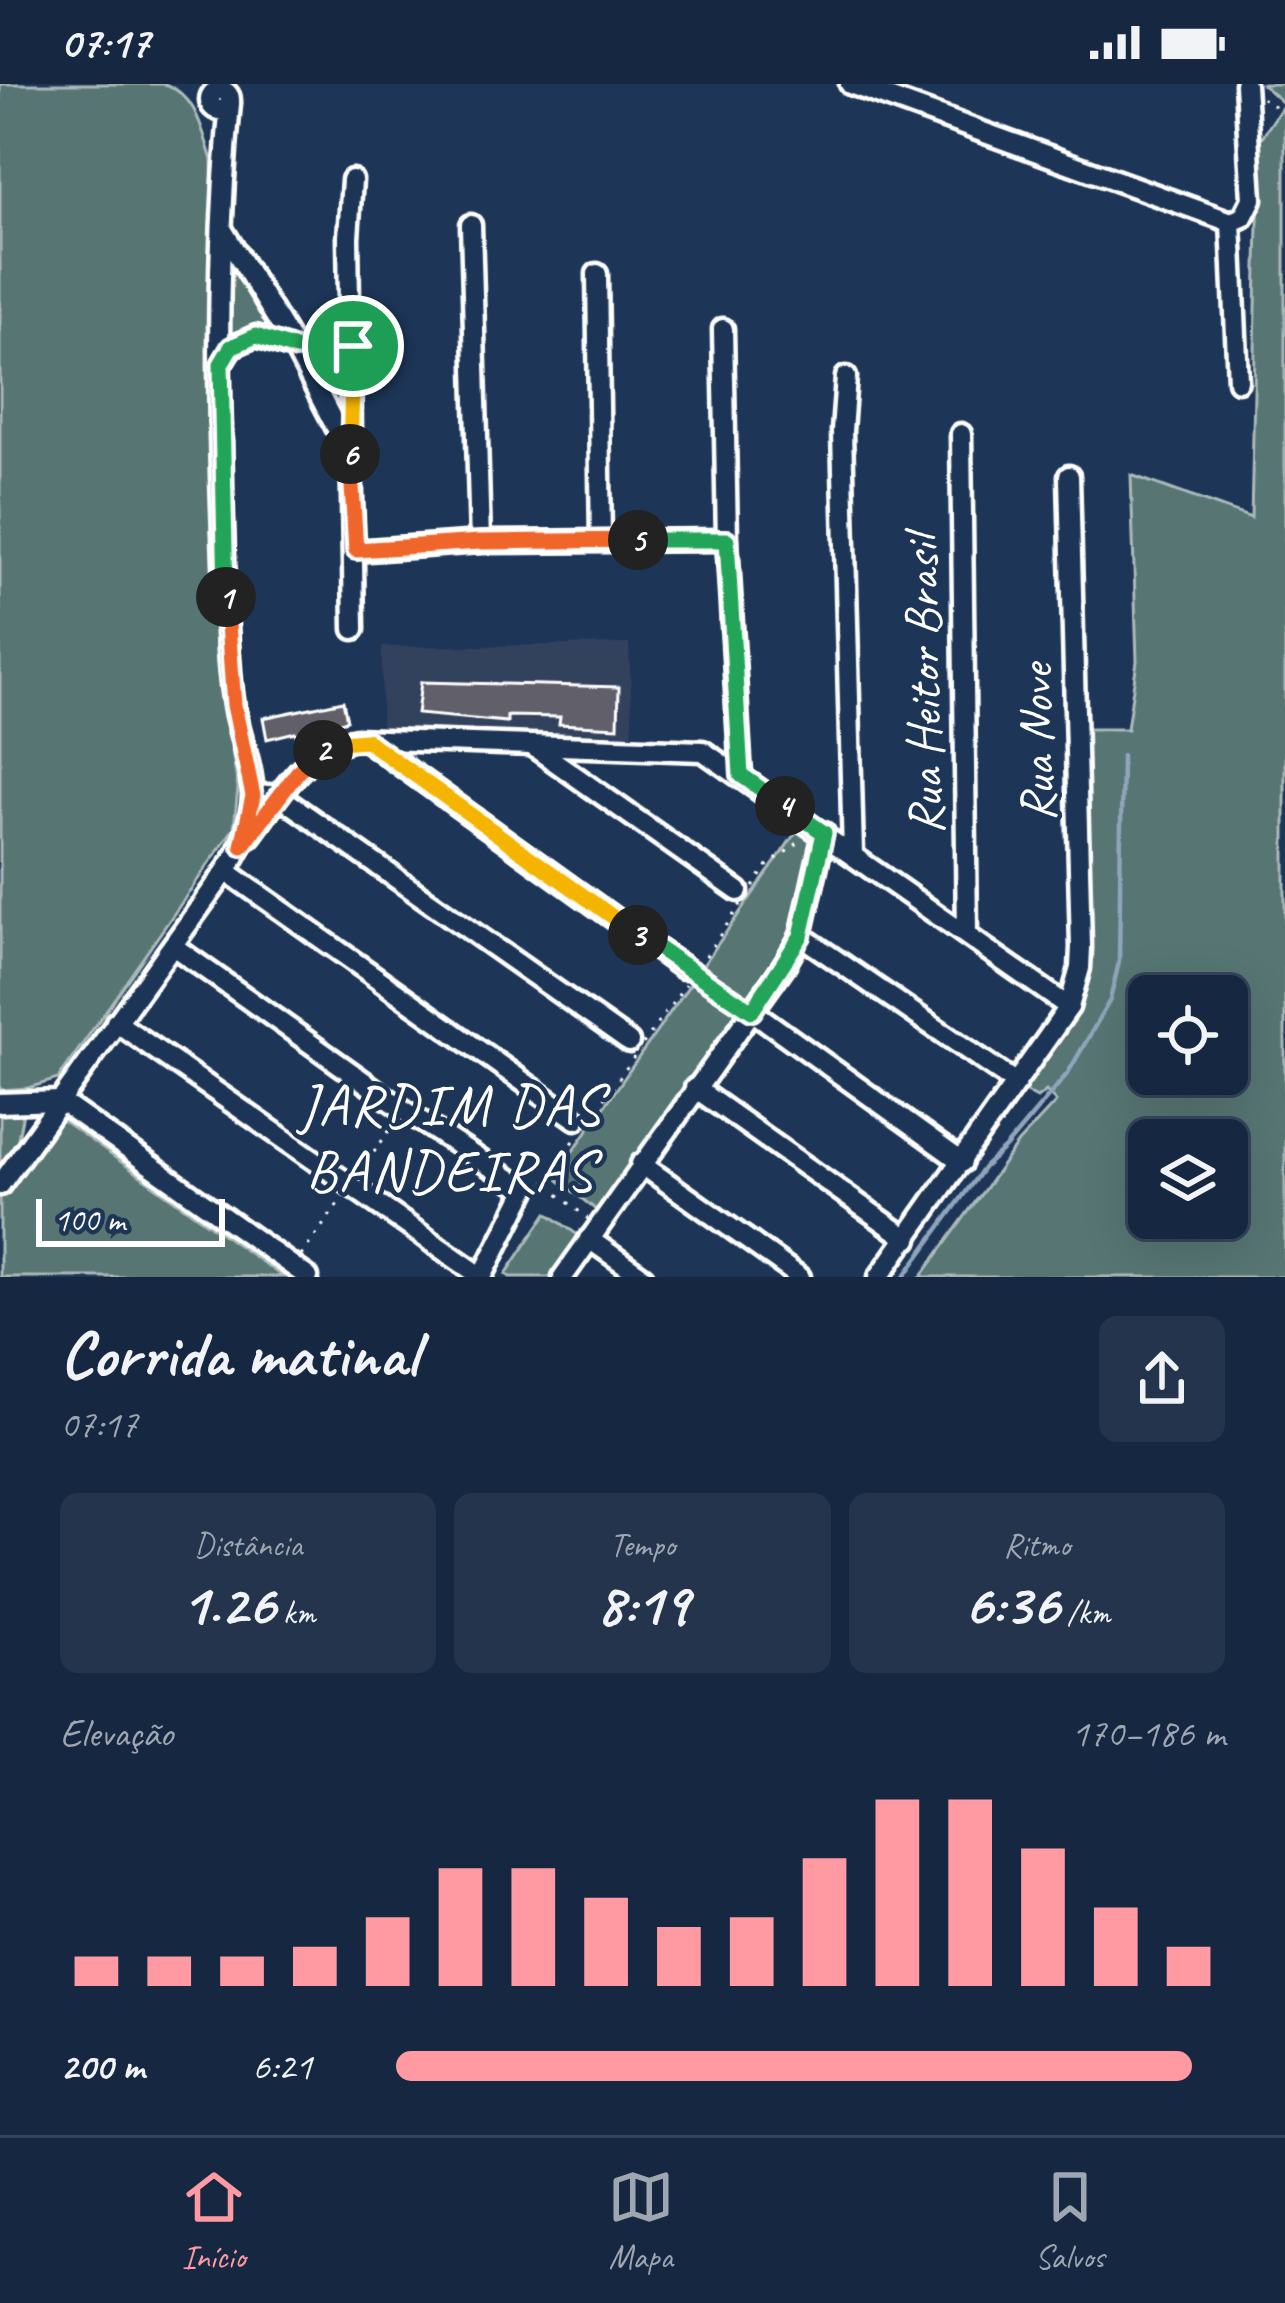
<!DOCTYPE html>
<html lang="pt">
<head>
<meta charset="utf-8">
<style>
	body { margin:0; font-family:Caveat,sans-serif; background:#23344c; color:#f1f3f6; height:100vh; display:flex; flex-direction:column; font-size:45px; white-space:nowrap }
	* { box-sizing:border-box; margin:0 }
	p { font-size:39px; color:#9ea6b1 }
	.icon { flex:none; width:66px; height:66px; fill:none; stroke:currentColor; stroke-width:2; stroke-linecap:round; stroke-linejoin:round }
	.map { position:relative; height:1193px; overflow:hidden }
	.details { display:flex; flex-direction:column; background:#162841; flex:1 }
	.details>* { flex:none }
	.buttons { position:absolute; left:1128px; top:891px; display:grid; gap:24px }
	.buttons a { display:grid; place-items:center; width:120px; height:120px; border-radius:18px; background:#162841; box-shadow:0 12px 48px #0002,0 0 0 3px #35445a; font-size:60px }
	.scale { position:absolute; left:36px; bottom:30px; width:189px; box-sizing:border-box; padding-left:12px; border:6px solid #fff; border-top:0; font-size:33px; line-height:42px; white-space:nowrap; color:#fff; -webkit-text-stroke:9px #1d3557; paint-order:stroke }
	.pin { position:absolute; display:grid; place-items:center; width:102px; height:102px; color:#fff; margin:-51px; border:6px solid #fff; border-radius:50%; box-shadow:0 3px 12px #0007 }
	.km { position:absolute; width:60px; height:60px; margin:-30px; border-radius:50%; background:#222; color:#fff; font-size:33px; line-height:60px; text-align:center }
	.round { display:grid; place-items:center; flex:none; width:126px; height:126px; border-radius:18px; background:#23344c }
	.head { display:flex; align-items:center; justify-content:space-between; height:204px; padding:0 60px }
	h1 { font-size:66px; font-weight:700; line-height:90px }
	.metrics { display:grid; grid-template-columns:repeat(3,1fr); gap:18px; height:204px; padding:12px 60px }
	.metrics div { display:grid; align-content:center; border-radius:18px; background:#23344c; text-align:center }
	.metrics b { font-size:60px; font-weight:700 }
	.metrics small { font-size:33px; font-weight:400 }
	.metrics p { font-size:33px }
	.chart { height:336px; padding:24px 60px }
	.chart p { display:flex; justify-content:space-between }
	.chart svg { width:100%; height:216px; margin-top:12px; stroke:#ff9aa2; stroke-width:6 }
	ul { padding:0 60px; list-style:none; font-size:39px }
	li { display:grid; grid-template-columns:192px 144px 1fr; align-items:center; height:90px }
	li i { height:30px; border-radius:15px; background:#ff9aa2 }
	.status { display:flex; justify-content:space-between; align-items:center; height:84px; padding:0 60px; background:#162841; direction:ltr }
	.status svg { height:33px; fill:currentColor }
	.tabs { display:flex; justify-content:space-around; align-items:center; height:168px; border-top:3px solid #35445a; background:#162841; font-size:33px; color:#9ea6b1 }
	.tabs a { display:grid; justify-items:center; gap:6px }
	.tabs .selected { color:#ff9aa2 }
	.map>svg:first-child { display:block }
	.built { fill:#31425d }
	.green { fill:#577573; stroke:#abbab9; stroke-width:3; fill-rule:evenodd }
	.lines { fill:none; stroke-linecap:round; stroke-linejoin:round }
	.stream { stroke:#90a5bb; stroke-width:4.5 }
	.building { fill:#605f6a; stroke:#fff; stroke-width:3 }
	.minor-casing { stroke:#fff; stroke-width:27 }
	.path { stroke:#fff; stroke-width:3; stroke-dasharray:3 9; stroke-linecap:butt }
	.minor { stroke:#1d3557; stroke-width:18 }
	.split-1-casing { stroke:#fff; stroke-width:24 }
	.split-2-casing { stroke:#fff; stroke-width:24 }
	.split-3-casing { stroke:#fff; stroke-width:24 }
	.split-4-casing { stroke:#fff; stroke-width:24 }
	.split-5-casing { stroke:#fff; stroke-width:24 }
	.split-6-casing { stroke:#fff; stroke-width:24 }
	.split-7-casing { stroke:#fff; stroke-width:24 }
	.split-1 { stroke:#22a559; stroke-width:15 }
	.split-2 { stroke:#f0652b; stroke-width:15 }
	.split-3 { stroke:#f5b400; stroke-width:15 }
	.split-4 { stroke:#22a559; stroke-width:15 }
	.split-5 { stroke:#22a559; stroke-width:15 }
	.split-6 { stroke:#f0652b; stroke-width:15 }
	.split-7 { stroke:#f5b400; stroke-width:15 }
	.labels { text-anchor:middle; stroke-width:9; stroke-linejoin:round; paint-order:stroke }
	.street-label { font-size:51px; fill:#fff; stroke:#1d3557 }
	.quarter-label { font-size:57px; letter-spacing:3px; fill:#fff; stroke:#1d3557 }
</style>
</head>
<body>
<div class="status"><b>07:17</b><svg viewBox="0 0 49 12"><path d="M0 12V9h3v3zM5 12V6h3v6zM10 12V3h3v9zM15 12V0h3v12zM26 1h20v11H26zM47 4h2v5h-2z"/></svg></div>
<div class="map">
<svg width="1285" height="1193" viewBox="0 0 1285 1193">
	<rect width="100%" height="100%" fill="#1d3557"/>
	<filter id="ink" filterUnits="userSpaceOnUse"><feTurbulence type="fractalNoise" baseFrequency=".00833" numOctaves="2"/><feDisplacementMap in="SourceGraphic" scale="24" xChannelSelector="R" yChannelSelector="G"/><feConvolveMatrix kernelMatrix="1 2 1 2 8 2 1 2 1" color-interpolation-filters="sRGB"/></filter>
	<g filter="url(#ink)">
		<path class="built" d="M629 560 633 656 381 647 382 563Z"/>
		<g class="green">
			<path d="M0 0H165C197 12 202 46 212 76L220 594 238 704 234 744 58 995 28 1004 0 1006Z"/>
			<path d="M1262 0H1285V1193H921L1018 1059 1056 1018 1046 1007 1037 1014 1024 1007 1078 931 1088 898 1086 645H1127L1137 577 1131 391 1251 434 1260 56 1284 20ZM1149 912H1227V990H1149ZM1149 1056H1227V1134H1149Z"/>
			<path d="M231 176 274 245H249L229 258Z"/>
			<path d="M799 744 811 753 816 765 787 869 601 1130 555 1093Z"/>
			<path d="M23 1029 18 1054 35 1069 61 1035 283 1193H0V1030Z"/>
			<path d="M547 1129 582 1154 555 1193H510L506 1190Z"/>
		</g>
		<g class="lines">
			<path class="stream" d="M904 1193 984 1083 1005 1064 1068 989 1110 916 1119 878 1122 672"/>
		</g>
		<g class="building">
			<path d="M421 598 619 603 618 643 559 640 560 633 507 632V638L417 630Z"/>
			<path d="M343 617 347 636 311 646 313 650 297 654 295 648 267 655 263 634Z"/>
		</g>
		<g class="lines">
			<defs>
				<g id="minor">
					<path d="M850 0 1231 138 1238 297"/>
					<circle cx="220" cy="16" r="10"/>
					<path d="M352 96 348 153 354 545"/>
					<path d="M1231 138 1243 133 1252 115 1245 0"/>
					<path d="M471 141 480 458"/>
					<path d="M222 145 295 265 348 366"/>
					<path d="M597 190 601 456"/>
					<path d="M723 245 727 456 741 691"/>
					<path d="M221 279 231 263 256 252 295 265 353 262"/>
					<path d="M846 293 842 347 853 771"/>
					<path d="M961 350 967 851"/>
					<path d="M355 467 480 458 727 456"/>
					<path d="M366 656 683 884"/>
					<path d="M534 663 738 807"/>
					<path d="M268 711 279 712 629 958"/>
					<path d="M250 752C279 713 304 664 356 655L703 667 1069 923"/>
					<path d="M226 787 576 1035"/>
					<path d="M801 852 1016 999"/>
					<path d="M173 862 404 1026 526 1106 482 1193"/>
					<path d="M752 927 962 1078"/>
					<path d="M116 938 482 1193"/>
					<path d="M695 1004 908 1155"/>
					<path d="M60 1017 308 1193"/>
					<path d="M0 1019 60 1017"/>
					<path d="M641 1080 800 1193"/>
					<path d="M0 1101 226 787C241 764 253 740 253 711 252 680 239 651 234 622 230 598 228 573 227 549 219 374 213 193 230 19"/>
					<path d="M589 1155 643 1193"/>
					<path d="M563 1193 784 882 801 852 824 749"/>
					<path d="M879 1193 1069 923 1080 884 1081 863 1069 392"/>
				</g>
			</defs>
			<use href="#minor" class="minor-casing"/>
			<g class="path">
				<path d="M1262 14 1285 30"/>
				<path d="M753 803 766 783 802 756"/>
				<path d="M699 882 741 820"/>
				<path d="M695 891 738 918"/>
				<path d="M643 960 686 900"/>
				<path d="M591 1034 634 973"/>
				<path d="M360 1088 396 1037"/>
				<path d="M545 1099 578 1051"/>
				<path d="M539 1101 545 1099 588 1135"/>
				<path d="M301 1172 341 1116"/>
			</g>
			<use href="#minor" class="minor"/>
		</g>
	</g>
	<g class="lines" filter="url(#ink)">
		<defs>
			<path id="split-1" d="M226 513 221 280 231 263 256 252 295 265 353 262"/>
			<path id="split-2" d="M226 513 234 621 253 712 242 762 300 685 323 666"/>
			<path id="split-3" d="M323 666 340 658 366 656 638 851"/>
			<path id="split-4" d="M638 851 752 927 801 852 824 749 785 722"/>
			<path id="split-5" d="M638 456H727L741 691 785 722"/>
			<path id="split-6" d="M350 370 356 466 480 458 638 456"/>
			<path id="split-7" d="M350 370 353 262"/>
		</defs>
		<use href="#split-1" class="split-1-casing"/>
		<use href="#split-2" class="split-2-casing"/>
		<use href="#split-3" class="split-3-casing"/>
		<use href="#split-4" class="split-4-casing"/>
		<use href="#split-5" class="split-5-casing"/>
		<use href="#split-6" class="split-6-casing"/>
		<use href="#split-7" class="split-7-casing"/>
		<use href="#split-1" class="split-1"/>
		<use href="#split-2" class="split-2"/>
		<use href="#split-3" class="split-3"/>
		<use href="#split-4" class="split-4"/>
		<use href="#split-5" class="split-5"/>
		<use href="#split-6" class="split-6"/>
		<use href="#split-7" class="split-7"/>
	</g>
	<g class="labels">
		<g class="street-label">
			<text transform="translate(922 601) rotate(-91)" y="18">Rua Heitor Brasil</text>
			<text transform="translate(1035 659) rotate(-91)" y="18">Rua Nove</text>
		</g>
		<g class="quarter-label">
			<text x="451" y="1040">JARDIM DAS<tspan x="451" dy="66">BANDEIRAS</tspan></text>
		</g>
	</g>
</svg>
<div class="buttons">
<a><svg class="icon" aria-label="locate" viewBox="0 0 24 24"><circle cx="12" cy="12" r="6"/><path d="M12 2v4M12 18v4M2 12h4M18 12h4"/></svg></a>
<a><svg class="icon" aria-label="layers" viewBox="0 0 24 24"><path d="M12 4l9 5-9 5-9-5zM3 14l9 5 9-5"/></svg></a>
</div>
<div class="scale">100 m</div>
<div class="pin" style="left:353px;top:262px;background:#1e9e55"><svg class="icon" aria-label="arrive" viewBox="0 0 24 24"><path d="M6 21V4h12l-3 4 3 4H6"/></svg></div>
<b class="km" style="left:226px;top:513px">1</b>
<b class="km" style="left:323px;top:666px">2</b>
<b class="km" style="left:638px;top:851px">3</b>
<b class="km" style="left:785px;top:722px">4</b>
<b class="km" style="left:638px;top:456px">5</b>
<b class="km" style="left:350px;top:370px">6</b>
</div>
<section class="details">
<div class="head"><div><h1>Corrida matinal</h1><p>07:17</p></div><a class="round"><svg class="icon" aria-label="share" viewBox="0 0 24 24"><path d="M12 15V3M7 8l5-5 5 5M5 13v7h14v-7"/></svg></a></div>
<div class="metrics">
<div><p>Distância</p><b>1.26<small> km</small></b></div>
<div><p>Tempo</p><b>8:19</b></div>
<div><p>Ritmo</p><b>6:36<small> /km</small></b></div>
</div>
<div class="chart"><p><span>Elevação</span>170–186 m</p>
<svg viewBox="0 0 160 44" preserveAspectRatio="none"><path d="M5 44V38M15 44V38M25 44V38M35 44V36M45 44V30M55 44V20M65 44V20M75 44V26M85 44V32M95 44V30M105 44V18M115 44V6M125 44V6M135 44V16M145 44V28M155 44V36"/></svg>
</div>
<ul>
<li><b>200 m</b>6:21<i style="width:96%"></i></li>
</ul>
</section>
<nav class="tabs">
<a class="selected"><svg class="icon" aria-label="home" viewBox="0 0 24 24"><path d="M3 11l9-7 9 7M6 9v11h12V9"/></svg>Início</a>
<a><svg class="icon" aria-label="map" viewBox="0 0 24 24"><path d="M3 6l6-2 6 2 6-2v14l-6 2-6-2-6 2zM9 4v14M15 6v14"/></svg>Mapa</a>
<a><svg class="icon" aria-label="saved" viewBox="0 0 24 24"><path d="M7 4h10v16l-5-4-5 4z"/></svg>Salvos</a>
</nav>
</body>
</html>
